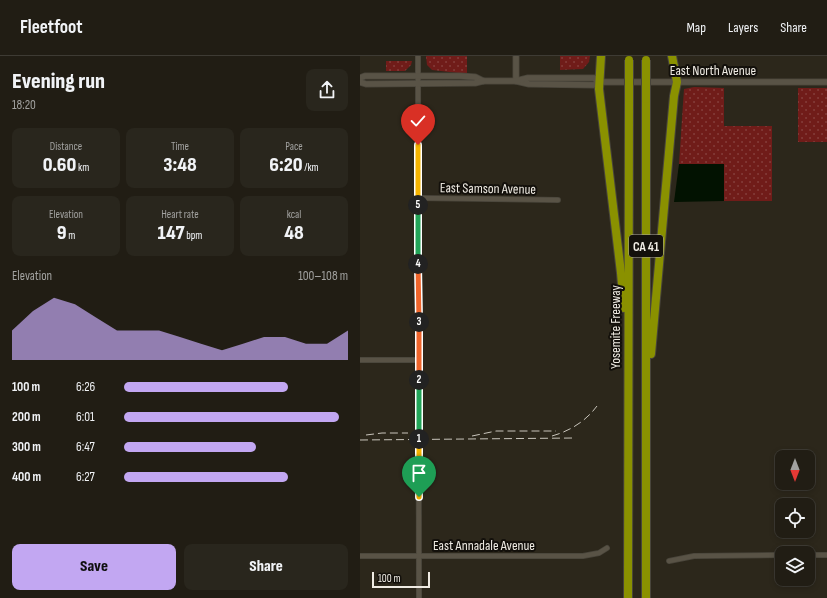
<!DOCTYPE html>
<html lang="en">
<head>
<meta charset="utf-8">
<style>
	body { margin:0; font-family:"Sofia Sans Condensed",sans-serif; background:#29261d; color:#f1f3f6; height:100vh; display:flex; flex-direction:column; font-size:15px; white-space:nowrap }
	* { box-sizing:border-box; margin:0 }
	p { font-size:13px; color:#a2a2a0 }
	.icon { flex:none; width:22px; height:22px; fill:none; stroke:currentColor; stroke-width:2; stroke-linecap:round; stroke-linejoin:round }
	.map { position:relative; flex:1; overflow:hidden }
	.details { display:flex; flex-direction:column; background:#211d14; width:360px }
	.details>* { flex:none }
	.needle { width:26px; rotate:180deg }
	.controls { position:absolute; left:415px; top:394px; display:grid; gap:8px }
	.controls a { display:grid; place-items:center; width:40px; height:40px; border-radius:8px; background:#211d14; box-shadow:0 2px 6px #0003,0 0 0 1px #3e3b34; font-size:20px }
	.scale { position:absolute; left:12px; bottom:10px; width:58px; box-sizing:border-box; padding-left:4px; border:2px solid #efebe3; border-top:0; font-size:11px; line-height:14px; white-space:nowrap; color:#efebe3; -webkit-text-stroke:3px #13100b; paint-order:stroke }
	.pin { position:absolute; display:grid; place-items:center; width:34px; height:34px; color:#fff; margin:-41px -17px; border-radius:50% 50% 50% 0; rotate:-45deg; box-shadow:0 0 4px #0007 }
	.pin .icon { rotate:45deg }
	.km { position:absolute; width:20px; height:20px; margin:-10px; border-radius:50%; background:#222; color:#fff; font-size:11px; line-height:20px; text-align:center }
	.round { display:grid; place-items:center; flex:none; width:42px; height:42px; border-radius:8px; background:#29261d }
	.summary { display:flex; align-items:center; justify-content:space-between; height:68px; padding:0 12px }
	h1 { font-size:22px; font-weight:800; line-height:30px }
	.stats { display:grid; grid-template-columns:repeat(3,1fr); gap:6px; height:68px; padding:4px 12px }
	.stats div { display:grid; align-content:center; border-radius:8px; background:#29261d; text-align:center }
	.stats b { font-size:20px; font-weight:800 }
	.stats small { font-size:11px; font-weight:400 }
	.stats p { font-size:11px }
	.chart { height:112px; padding:8px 12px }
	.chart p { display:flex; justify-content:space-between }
	.chart svg { width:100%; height:72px; margin-top:4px; fill:#c2a7f2; opacity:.7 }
	.cta { display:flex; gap:8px; margin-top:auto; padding:8px 12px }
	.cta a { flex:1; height:46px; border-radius:8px; background:#c2a7f2; color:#111; font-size:16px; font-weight:800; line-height:46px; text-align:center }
	.cta a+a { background:#29261d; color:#f1f3f6 }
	ul { padding:0 12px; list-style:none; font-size:13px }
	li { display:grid; grid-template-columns:64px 48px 1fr; align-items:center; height:30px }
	li i { height:10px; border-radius:5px; background:#c2a7f2 }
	header { display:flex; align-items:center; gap:24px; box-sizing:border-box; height:56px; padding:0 20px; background:#211d14; border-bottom:1px solid #3e3b34 }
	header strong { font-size:19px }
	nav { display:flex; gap:22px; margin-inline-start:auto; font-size:14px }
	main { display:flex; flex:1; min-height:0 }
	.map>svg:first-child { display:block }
	.grass { fill:url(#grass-dots) }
	.water { fill:#021201 }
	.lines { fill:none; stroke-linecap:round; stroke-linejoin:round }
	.minor-casing { stroke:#49453b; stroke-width:6 }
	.tertiary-casing { stroke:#49453b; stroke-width:7 }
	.motorway-casing { stroke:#49453b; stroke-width:10 }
	.minor { stroke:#595346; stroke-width:4.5 }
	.tertiary { stroke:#595346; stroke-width:5.5 }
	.motorway { stroke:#8a9100; stroke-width:8 }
	.rail { stroke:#c9c5bc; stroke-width:1; stroke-dasharray:8 4; stroke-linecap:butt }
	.motorway-bridge-casing { stroke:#49453b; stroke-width:10; stroke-linecap:butt }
	.motorway-bridge { stroke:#8a9100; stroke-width:8 }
	.split-1-casing { stroke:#fff; stroke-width:8 }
	.split-2-casing { stroke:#fff; stroke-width:8 }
	.split-3-casing { stroke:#fff; stroke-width:8 }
	.split-4-casing { stroke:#fff; stroke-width:8 }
	.split-5-casing { stroke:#fff; stroke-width:8 }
	.split-6-casing { stroke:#fff; stroke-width:8 }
	.split-1 { stroke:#f5b400; stroke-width:5 }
	.split-2 { stroke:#22a559; stroke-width:5 }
	.split-3 { stroke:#f0652b; stroke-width:5 }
	.split-4 { stroke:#f0652b; stroke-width:5 }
	.split-5 { stroke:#22a559; stroke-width:5 }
	.split-6 { stroke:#f5b400; stroke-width:5 }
	.labels { text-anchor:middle; stroke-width:4; stroke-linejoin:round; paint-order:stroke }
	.shield { fill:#13100b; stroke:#ada9a2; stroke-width:1 }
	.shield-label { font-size:13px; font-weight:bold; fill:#efebe3 }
	.street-label { font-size:14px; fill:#efebe3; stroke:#13100b }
</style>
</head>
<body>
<header>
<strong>Fleetfoot</strong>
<nav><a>Map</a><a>Layers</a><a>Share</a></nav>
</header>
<main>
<section class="details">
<div class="summary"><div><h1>Evening run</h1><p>18:20</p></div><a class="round"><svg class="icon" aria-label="share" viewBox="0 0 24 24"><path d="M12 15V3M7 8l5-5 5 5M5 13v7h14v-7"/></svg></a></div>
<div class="stats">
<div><p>Distance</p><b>0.60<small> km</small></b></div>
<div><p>Time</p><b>3:48</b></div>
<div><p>Pace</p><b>6:20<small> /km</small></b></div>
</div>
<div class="stats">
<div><p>Elevation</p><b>9<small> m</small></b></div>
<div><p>Heart rate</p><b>147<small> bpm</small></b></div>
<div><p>kcal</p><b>48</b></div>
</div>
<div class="chart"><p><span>Elevation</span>100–108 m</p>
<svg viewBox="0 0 160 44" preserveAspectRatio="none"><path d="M0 44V26L10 14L20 6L30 10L40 18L50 26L60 26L70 26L80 30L90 34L100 38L110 34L120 30L130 30L140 34L150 34L160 26V44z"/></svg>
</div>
<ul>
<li><b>100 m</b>6:26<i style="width:73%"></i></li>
<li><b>200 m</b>6:01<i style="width:96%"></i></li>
<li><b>300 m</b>6:47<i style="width:59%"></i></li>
<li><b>400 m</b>6:27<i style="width:73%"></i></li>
</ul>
<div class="cta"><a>Save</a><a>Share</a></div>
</section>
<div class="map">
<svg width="467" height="542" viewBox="0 0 467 542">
	<defs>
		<pattern id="grass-dots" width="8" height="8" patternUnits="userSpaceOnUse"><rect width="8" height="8" fill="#701c19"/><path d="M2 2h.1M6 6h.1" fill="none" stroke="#853d3a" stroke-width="1.8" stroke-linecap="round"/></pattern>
	</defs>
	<rect width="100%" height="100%" fill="#2c271b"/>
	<g class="grass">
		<path d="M66 0H107V18L72 14 67 9Z"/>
		<path d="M200 0H230L229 6 223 13 200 14Z"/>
		<path d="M26 5H52L51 9 45 15H26Z"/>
		<path d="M334 31 364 32V70H412V145H364L363 108H319L324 33Z"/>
		<rect x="438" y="32" width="29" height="54"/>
	</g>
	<path class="water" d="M319 108H364V145L314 146Z"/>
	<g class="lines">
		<defs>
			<g id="minor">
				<path d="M58 0 59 542"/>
				<path d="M58 142 198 144"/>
				<path d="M0 304H59"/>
				<path d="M448 499H467"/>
				<path d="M0 500H223L239 497 247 492"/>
				<path d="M309 505 334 500 422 499"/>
			</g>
			<g id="tertiary">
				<path d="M156 1V25L169 28 234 29 239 26H467"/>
				<path d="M0 22 5 20H100L115 21 123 25"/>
				<path d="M0 26 6 28 115 27 123 25H156L168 22H234L239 26"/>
			</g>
			<g id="motorway">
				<path d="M241 0 239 33 261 217 264 252"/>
				<path d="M291 298 314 40 317 26 312 0"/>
				<path d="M268 542 269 42"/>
				<path d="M286 542V43"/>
			</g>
		</defs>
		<use href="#minor" class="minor-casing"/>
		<use href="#tertiary" class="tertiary-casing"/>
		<use href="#motorway" class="motorway-casing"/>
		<use href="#minor" class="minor"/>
		<use href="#tertiary" class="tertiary"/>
		<use href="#motorway" class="motorway"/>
		<g class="rail">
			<path d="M6 379 22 377H48"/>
			<path d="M112 380 136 375H196"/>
			<path d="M192 380C210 375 226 365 237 350"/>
			<path d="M0 384 215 382"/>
		</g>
		<defs>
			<g id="motorway-bridge">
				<path d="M269 4V42"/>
				<path d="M286 43V4"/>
			</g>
		</defs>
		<use href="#motorway-bridge" class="motorway-bridge-casing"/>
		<use href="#motorway-bridge" class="motorway-bridge"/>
	</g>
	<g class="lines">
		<defs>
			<path id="split-1" d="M59 383V441"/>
			<path id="split-2" d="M59 324V383"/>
			<path id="split-3" d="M59 266V324"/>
			<path id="split-4" d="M58 208 59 266"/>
			<path id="split-5" d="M58 149V208"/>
			<path id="split-6" d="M58 89V149"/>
		</defs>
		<use href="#split-1" class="split-1-casing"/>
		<use href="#split-2" class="split-2-casing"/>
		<use href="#split-3" class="split-3-casing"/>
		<use href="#split-4" class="split-4-casing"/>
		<use href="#split-5" class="split-5-casing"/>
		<use href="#split-6" class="split-6-casing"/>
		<use href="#split-1" class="split-1"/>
		<use href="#split-2" class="split-2"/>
		<use href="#split-3" class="split-3"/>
		<use href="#split-4" class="split-4"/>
		<use href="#split-5" class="split-5"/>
		<use href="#split-6" class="split-6"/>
	</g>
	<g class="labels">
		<rect class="shield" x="269" y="179" width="34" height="22" rx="3"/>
		<g class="shield-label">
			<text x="286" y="195">CA 41</text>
		</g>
		<g class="street-label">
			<text x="353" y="19">East North Avenue</text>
			<text transform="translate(128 132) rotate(1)" y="5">East Samson Avenue</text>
			<text transform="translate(255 271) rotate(-90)" y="5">Yosemite Freeway</text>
			<text x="124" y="494">East Annadale Avenue</text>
		</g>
	</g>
</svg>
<div class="controls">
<a><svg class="needle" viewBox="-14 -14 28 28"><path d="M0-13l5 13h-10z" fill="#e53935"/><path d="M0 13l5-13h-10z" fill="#a2a2a0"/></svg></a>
<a><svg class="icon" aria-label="locate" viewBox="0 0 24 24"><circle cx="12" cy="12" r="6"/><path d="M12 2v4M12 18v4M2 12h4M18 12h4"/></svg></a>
<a><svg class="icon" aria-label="layers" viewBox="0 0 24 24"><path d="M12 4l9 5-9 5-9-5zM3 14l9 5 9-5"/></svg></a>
</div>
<div class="scale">100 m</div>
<div class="pin" style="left:59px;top:441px;background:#1e9e55"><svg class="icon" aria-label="arrive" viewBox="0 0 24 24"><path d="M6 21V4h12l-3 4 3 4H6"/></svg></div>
<div class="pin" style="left:58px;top:89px;background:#d93025"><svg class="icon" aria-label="check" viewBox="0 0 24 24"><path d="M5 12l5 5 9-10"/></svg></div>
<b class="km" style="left:59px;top:383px">1</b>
<b class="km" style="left:59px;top:324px">2</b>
<b class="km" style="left:59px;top:266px">3</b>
<b class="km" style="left:58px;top:208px">4</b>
<b class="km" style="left:58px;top:149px">5</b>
</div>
</main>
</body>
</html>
